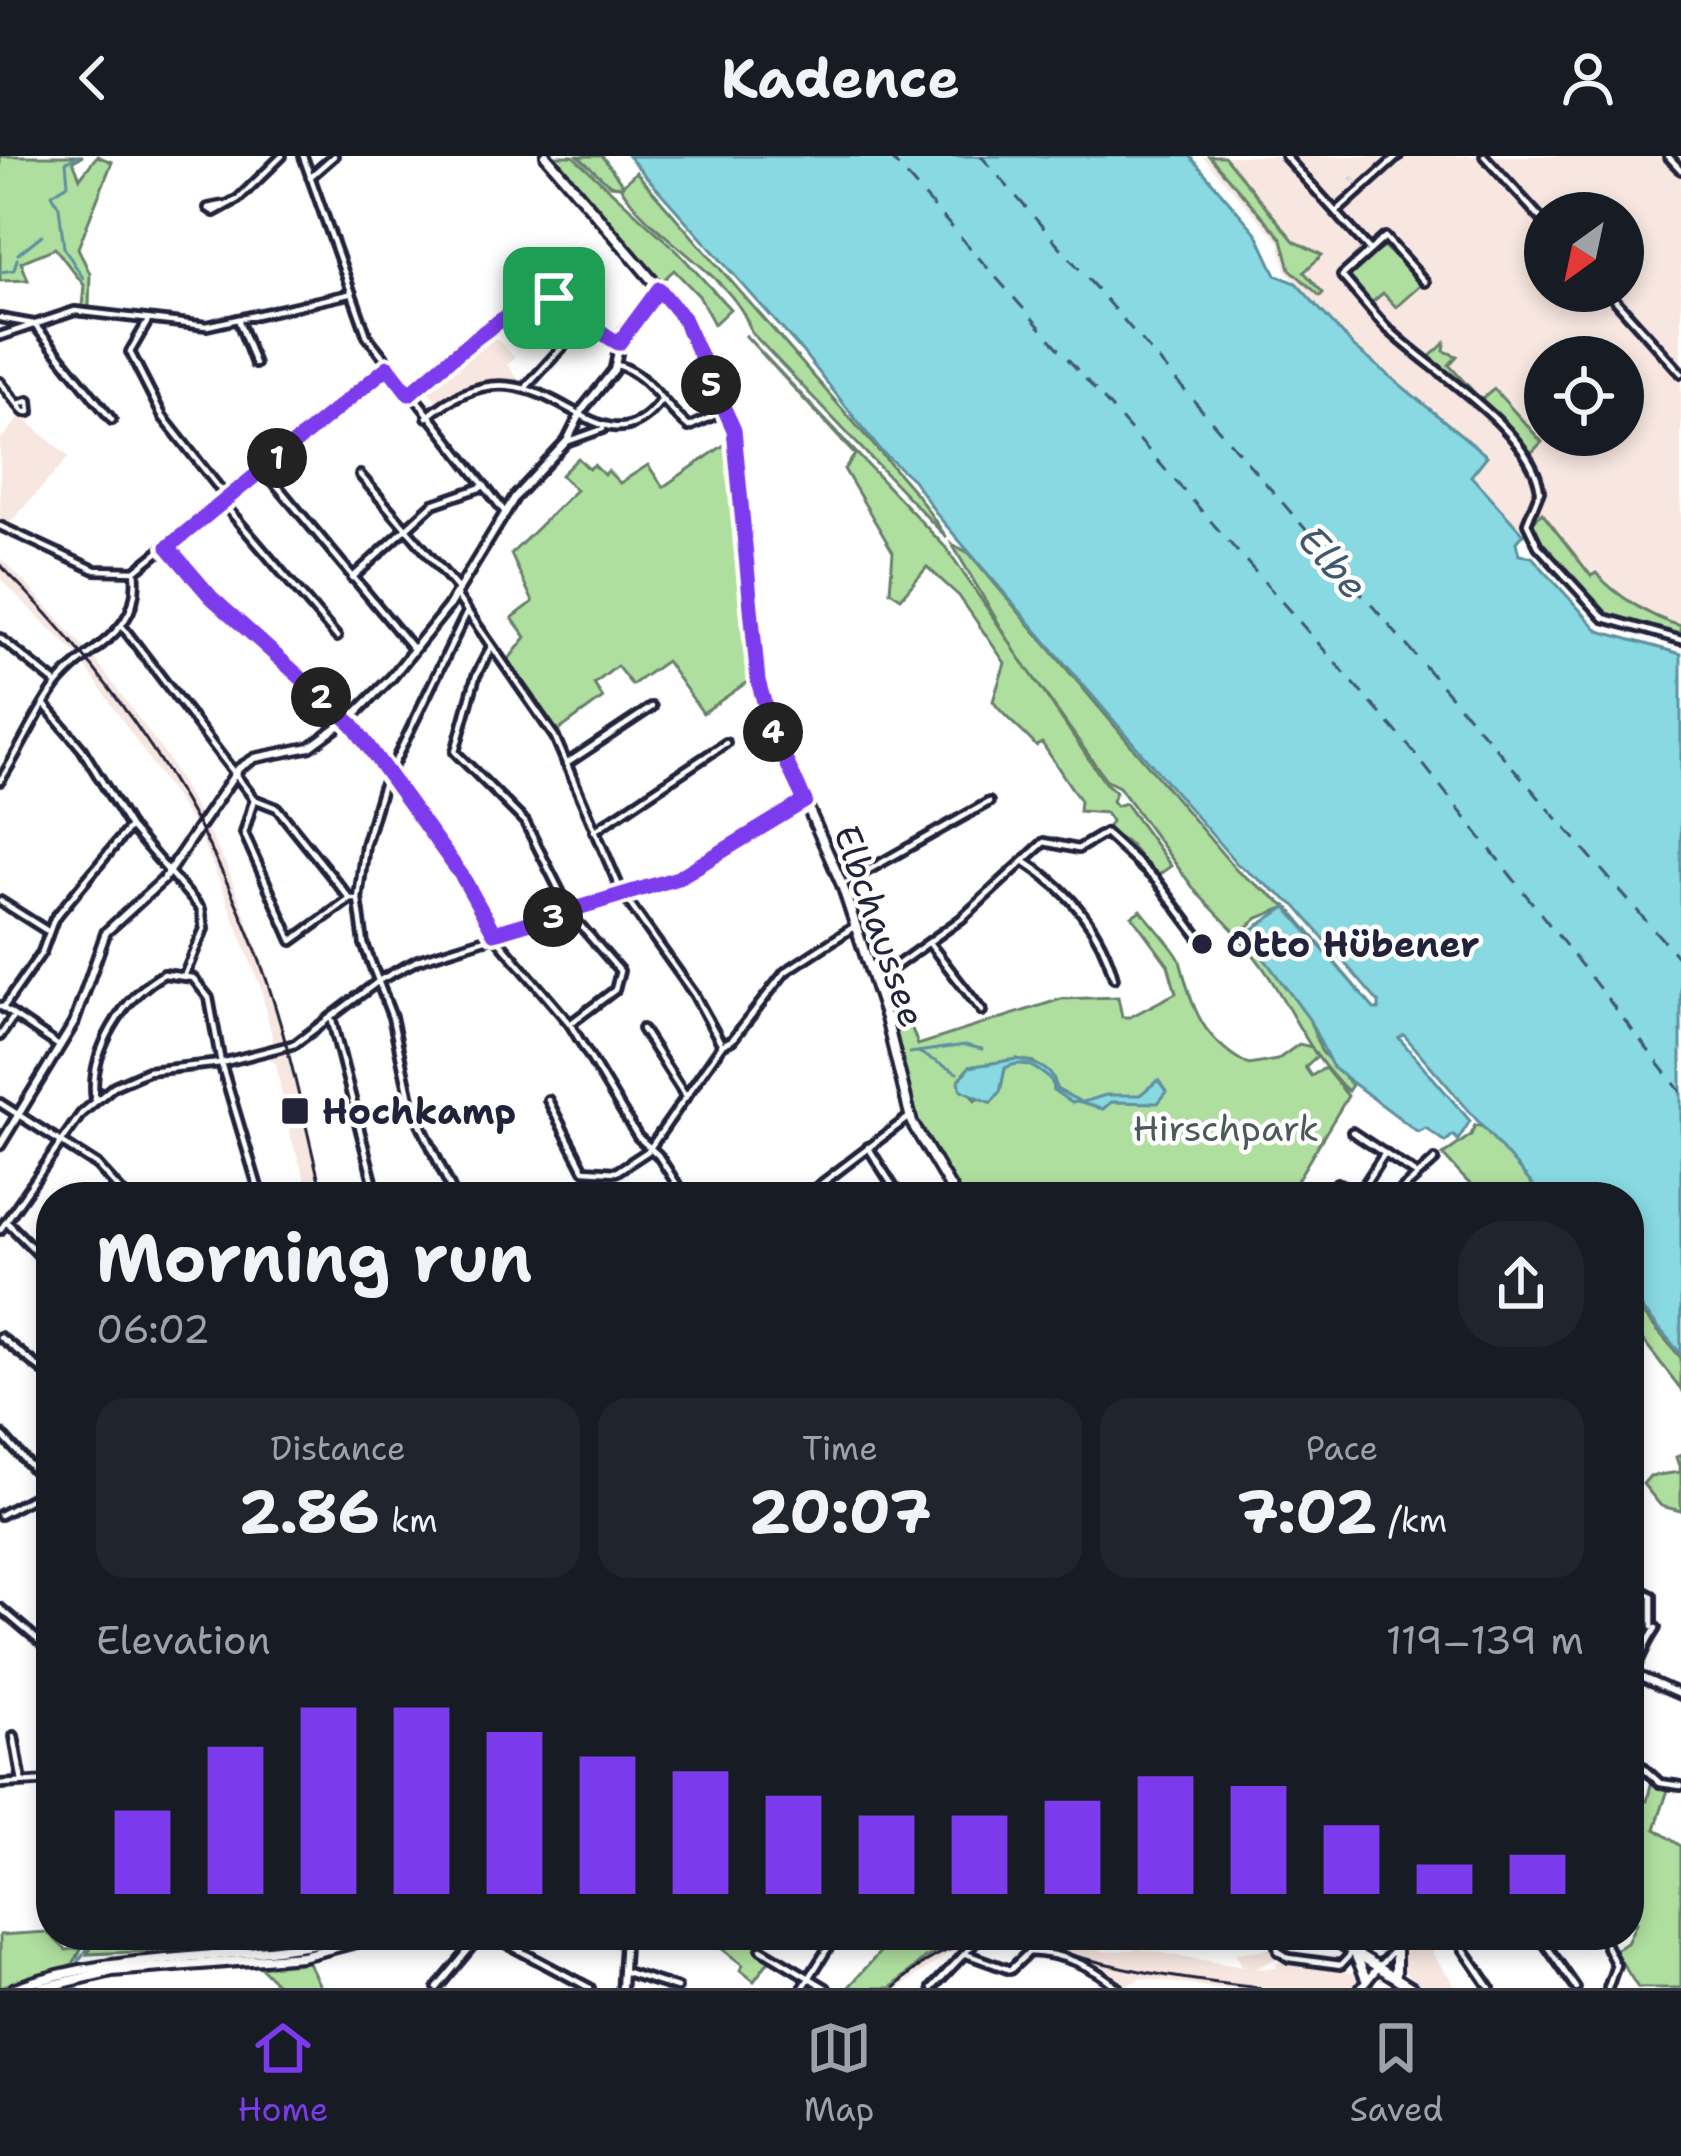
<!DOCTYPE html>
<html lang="en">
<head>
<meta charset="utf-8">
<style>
	body { margin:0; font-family:"Shantell Sans",sans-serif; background:#20242c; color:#f1f3f6; height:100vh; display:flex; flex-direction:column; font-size:45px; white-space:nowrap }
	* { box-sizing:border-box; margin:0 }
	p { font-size:39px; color:#9ea1a6 }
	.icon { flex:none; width:66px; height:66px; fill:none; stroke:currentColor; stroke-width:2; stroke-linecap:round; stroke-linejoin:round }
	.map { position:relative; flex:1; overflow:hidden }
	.details { position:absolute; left:36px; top:1026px; width:1608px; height:768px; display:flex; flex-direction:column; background:#171b24; border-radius:48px; box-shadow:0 6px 18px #0003 }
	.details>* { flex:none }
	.needle { width:78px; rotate:213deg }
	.fabs { position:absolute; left:1524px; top:36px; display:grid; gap:24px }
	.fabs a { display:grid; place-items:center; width:120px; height:120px; border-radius:50%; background:#171b24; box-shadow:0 6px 18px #0003; font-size:60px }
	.pin { position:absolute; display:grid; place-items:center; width:102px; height:102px; color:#fff; margin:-51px; border-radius:24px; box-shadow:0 6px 18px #0006 }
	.km { position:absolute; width:60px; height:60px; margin:-30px; border-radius:50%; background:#222; color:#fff; font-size:33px; line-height:60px; text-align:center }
	.round { display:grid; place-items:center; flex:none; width:126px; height:126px; border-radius:48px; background:#20242c }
	.head { display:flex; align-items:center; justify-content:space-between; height:204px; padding:0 60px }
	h1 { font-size:66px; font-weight:700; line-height:90px }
	.metrics { display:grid; grid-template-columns:repeat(3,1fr); gap:18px; height:204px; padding:12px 60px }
	.metrics div { display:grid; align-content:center; border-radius:30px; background:#20242c; text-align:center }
	.metrics b { font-size:60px; font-weight:700 }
	.metrics small { font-size:33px; font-weight:400 }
	.metrics p { font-size:33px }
	.chart { height:336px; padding:24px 60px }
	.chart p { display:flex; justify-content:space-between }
	.chart svg { width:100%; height:216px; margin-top:12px; stroke:#7c3aed; stroke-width:6 }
	header { display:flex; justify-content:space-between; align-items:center; height:156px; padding:0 60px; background:#171b24; font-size:54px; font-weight:700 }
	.tabs { display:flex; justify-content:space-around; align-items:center; height:168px; border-top:3px solid #363941; background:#171b24; font-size:33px; color:#9ea1a6 }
	.tabs a { display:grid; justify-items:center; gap:6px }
	.tabs .on { color:#7c3aed }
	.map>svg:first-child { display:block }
	.built { fill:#f7e7e0; fill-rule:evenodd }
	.green { fill:#afdf9f; stroke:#68806d; stroke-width:3; fill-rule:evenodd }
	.water { fill:#88d9e1; stroke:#5f909f; stroke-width:3 }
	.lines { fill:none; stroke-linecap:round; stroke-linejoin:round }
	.stream { stroke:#5f909f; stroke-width:3 }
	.ferry { stroke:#41596d; stroke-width:3; stroke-dasharray:15 12; stroke-linecap:butt }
	.minor-tunnel { stroke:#d3d3d8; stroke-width:4.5; stroke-dasharray:4.5 2; stroke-linecap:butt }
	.minor-casing { stroke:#22223b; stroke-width:14 }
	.tertiary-casing { stroke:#22223b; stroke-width:15 }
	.secondary-casing { stroke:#22223b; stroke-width:16 }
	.minor { stroke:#fff; stroke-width:4.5 }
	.tertiary { stroke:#fff; stroke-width:6 }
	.secondary { stroke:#fff; stroke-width:8 }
	.tram { stroke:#22223b; stroke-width:3 }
	.route-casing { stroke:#fff; stroke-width:24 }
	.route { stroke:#7c3aed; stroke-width:15 }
	.poi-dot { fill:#22223b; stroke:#fff; stroke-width:4.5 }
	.labels { text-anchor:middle; stroke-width:9; stroke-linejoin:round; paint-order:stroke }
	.street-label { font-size:36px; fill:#22223b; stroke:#fff }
	.poi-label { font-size:36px; font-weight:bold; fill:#22223b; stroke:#fff; text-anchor:start }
	.park-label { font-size:36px; fill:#4c5b59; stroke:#fff }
	.water-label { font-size:39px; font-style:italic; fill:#41596d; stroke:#fff }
</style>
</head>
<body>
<header><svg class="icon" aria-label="back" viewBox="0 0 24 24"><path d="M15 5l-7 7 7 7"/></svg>Kadence<svg class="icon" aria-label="person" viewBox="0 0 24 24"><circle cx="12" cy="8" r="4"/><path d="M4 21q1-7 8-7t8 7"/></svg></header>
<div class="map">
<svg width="1681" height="1832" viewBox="0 0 1681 1832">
	<rect width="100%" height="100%" fill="#fff"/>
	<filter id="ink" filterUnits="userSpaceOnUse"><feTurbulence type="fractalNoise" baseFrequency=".00833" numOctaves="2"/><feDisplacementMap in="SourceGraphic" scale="24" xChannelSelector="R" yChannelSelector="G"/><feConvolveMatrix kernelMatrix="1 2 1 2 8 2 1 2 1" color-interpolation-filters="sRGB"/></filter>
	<g filter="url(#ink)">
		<g class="built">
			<path d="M1202 0H1681V487L1602 465 1471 320 1487 299 1354 191 1286 115 1279 86ZM1545 57H1623V135H1545ZM1545 201H1623V279H1545Z"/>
			<path d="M490 177 515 201 507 209 521 226 481 228 438 247 424 230Z"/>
			<path d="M21 260 69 301 9 368 0 364V285Z"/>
			<path d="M0 402 26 427 89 497 81 503 0 423Z"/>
			<path d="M95 503 167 601 226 708 265 811 325 1041H311L290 979 276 908 268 901 276 897 261 833 218 721 195 671 86 511Z"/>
			<path d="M1008 1779H1042L1106 1796 1139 1793 1243 1811 1235 1797 1270 1793 1275 1803 1255 1813 1276 1812 1277 1806 1361 1818 1355 1832H1213L1140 1822 1123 1832 1088 1808 1019 1789H988L949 1797 900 1832H891L912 1811 944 1793Z"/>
			<path d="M1359 1779H1447L1432 1797 1457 1832H1425L1382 1798 1355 1786Z"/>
		</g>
		<g class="green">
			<path d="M0 0H83L73 5 80 22 97 0 112 6 78 92 90 118 89 151H82L84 129 55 92 21 106 28 124 0 125Z"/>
			<path d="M553 0H573L678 96 730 153 714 168 699 140 674 114 661 126Z"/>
			<path d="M578 0H602L623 29 636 16 917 339 947 382 751 176C737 121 650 82 620 30L610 29Z"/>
			<path d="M1209 0H1224L1294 85 1322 99 1304 116 1323 137 1320 140 1290 113 1282 83Z"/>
			<path d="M1384 91 1423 127 1396 151 1383 137 1370 148 1348 123 1351 114Z"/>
			<path d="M745 179 947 393 1105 627 1116 636 1112 645 1116 650 1125 647 1171 710 1156 721 1129 688 1106 674 1111 665 1106 657 1079 655 1080 645 1042 587 1036 590C1023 574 1003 561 993 545L1005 507 959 440 927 411 901 442 890 435 893 396 844 313 855 299Z"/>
			<path d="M1445 187 1444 195 1457 200 1449 209 1481 244 1494 233 1542 286 1528 300 1474 241 1428 202Z"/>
			<path d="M730 285 753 522 703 557 666 505 632 529 617 510 594 528 603 542 558 575 508 504 526 481 512 462 533 446 511 398 576 334 561 319 578 302 589 313 594 309 604 319 608 315 620 327 648 309 663 331Z"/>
			<path d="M1542 357 1591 420 1596 417C1616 440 1652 462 1681 470V482L1604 461 1529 370Z"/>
			<path d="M952 388 969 397 1237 715 1288 751 1374 853 1286 751 1258 762 1238 779 1197 737 1119 631 1107 625 1015 495Z"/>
			<path d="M1141 754C1148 764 1179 797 1180 805 1193 853 1201 883 1249 909L1277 904 1299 888 1312 891 1317 900 1305 911 1311 920 1325 912 1348 940 1287 1041H956L921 979 874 826 883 820 888 830 895 827 918 889 1061 843 1118 841 1122 861H1130L1176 837 1168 809 1132 760ZM1017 903 1033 906 1053 922 1056 933 1079 945 1053 934 1052 925C1038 912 1024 901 1005 912L1000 936 975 944 960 922 969 911Z"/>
			<path d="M1241 785 1256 788 1309 863 1321 895 1352 929 1348 935C1302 895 1284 828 1241 785Z"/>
			<path d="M1475 969 1484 971 1543 1041C1478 1041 1486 1047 1443 999L1471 979Z"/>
			<path d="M1629 1141 1681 1202V1233L1629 1166Z"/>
			<path d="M1681 1299V1355L1661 1350 1643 1328 1650 1320 1681 1316 1676 1301Z"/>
			<path d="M1652 1624 1669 1631 1655 1673 1681 1690V1832H1638L1614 1794 1627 1787 1636 1767 1629 1752V1638L1647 1645Z"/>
			<path d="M47 1776 66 1794 82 1792 73 1808 0 1831V1779Z"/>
			<path d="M100 1779H327L240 1791 87 1798Z"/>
			<path d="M704 1779H766L757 1792 771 1802 754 1825 740 1814 743 1809Z"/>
			<path d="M895 1779H976L925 1802 891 1832H848Z"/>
			<path d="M308 1806 321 1832H281L260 1811Z"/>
		</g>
		<g class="water">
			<path d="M628 0H1190L1257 78 1276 119 1296 127 1354 191 1487 300 1471 320 1523 378 1516 386 1519 399 1532 401 1599 475 1681 498V1198L1629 1137V1041H1543L1404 879 1399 882 1470 965 1458 984 1453 979 1445 986 1426 972 1418 976 1333 912 1309 863 1260 797 1253 773 1286 751 1374 853 1379 854V847L1296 750 1237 708 939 361 913 324 880 294 802 195Z"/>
			<path d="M1017 903C1035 907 1056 913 1056 933L1079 945 1072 947 1053 934 1052 925C1038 912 1023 902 1005 912L1000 936 991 947 961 934 959 925 969 911Z"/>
			<path d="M1158 924 1167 936 1158 947 1111 946 1103 953 1080 947 1106 939H1140Z"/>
		</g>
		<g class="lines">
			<g class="stream">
				<path d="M78 0 66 6 68 28 52 38 59 51 64 92 83 122"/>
				<path d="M18 98 42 79"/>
				<path d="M0 116 14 114 17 103"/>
				<path d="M918 896 957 917"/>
				<path d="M910 897 965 889 982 893"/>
				<path d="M85 1796 97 1779"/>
				<path d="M78 1806 83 1798"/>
				<path d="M78 1832 80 1828"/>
			</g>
			<g class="ferry">
				<path d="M889 0 1408 589 1681 936"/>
				<path d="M981 0 1681 805"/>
			</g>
			<path class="minor-tunnel" d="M1351 21 1357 28"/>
			<defs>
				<g id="minor">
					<path d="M303 0 367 180 504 355"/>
					<path d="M1285 0 1370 94"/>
					<path d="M1484 0 1545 67"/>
					<path d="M1668 0 1681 14"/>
					<path d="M310 21 334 0"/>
					<path d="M223 49 208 52 214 56 238 43 282 0"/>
					<path d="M1336 56 1398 0"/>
					<path d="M1425 126 1385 81 1342 120C1357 137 1371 155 1386 171 1428 213 1532 272 1540 335L1527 367 1538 390 1604 462 1681 484"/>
					<path d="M1607 135 1681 217"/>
					<path d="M0 162 34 168 112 264"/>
					<path d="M238 163 255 208"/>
					<path d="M148 165 130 196 163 261 227 342"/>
					<path d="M0 180 75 155 207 170 349 138"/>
					<path d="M617 209C648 217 664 251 689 271L724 255"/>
					<path d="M0 226 24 256H30L29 245 18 248"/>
					<path d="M527 230 586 165"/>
					<path d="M409 238C434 217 526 131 557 143 580 153 596 177 619 187"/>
					<path d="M427 261C543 163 594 332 660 246"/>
					<path d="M569 285 603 273"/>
					<path d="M264 314 414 494"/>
					<path d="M360 319 459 434"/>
					<path d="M222 346 337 481"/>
					<path d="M0 370 95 414 135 415 388 211"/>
					<path d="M168 391 211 441 361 579 462 720 500 786 570 868 638 981 658 999 685 1041"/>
					<path d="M352 422 433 348 485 330"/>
					<path d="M456 439 555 581 622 737 694 838 722 889"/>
					<path d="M122 470 254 643 244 677 292 785 350 743H358"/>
					<path d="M0 482 56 527"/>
					<path d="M491 491 476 520 455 596 525 666 573 761 620 815 615 834 570 868"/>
					<path d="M45 549 82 593 130 671 201 753 204 773 185 818"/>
					<path d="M566 608 652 551"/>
					<path d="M0 625C19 596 33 563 53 534 83 490 143 481 135 415"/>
					<path d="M254 643 277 652 350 743"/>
					<path d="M594 675 726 587"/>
					<path d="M1025 706C1069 734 1100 771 1114 822"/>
					<path d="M842 729 989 646"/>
					<path d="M0 745 46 774"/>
					<path d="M930 788 982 855"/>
					<path d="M875 825 961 763 1044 686 1078 693 1105 677 1157 725 1201 784"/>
					<path d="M0 850 59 890"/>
					<path d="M3 852 42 796 54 763 129 672"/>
					<path d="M332 865 377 1041"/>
					<path d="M642 873 686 941"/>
					<path d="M0 880 14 860"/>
					<path d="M95 944C88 897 124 839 164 818L193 822 209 842 221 907 261 1041"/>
					<path d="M548 944 584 1014 616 1016 648 995 722 889 732 884 785 816 855 770"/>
					<path d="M0 947 97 1009 126 1041"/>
					<path d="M1352 976 1416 1018"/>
					<path d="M868 991 900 1041"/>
					<path d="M1337 1027 1371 1041"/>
					<path d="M1361 1034 1385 997"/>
					<path d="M455 1041 411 948 392 861 364 788 358 743 365 689 382 632 467 456"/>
					<path d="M804 1041 909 961"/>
					<path d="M1394 1041 1435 1004"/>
					<path d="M9 1068 51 1111"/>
					<path d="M0 1074 81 958 114 930 148 915 221 907 295 888 380 824 418 804 665 727 804 646"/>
					<path d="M0 1181 51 1221"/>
					<path d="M0 1277 51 1333"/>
					<path d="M0 1359 51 1332"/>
					<path d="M1629 1428 1652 1440V1471"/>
					<path d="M0 1452 51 1495"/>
					<path d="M1648 1485 1656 1472"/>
					<path d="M1633 1517 1648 1485"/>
					<path d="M14 1580 22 1626"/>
					<path d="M1629 1599 1660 1627 1681 1630"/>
					<path d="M0 1628 51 1625"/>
					<path d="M490 1779 590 1832"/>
					<path d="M1275 1779 1278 1795 1289 1802 1341 1809 1352 1797"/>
					<path d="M1454 1779 1490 1832"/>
					<path d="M1539 1779 1576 1832"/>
					<path d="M1601 1779 1616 1809 1608 1832"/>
					<path d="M1545 1788 1559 1779"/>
					<path d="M761 1793 826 1832"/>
					<path d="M966 1798 1010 1814 1029 1796C1061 1797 1094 1810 1118 1832"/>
					<path d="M1379 1810 1408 1779"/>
					<path d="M623 1815 677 1832"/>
					<path d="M437 1832 481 1779"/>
					<path d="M803 1832 836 1779"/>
					<path d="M932 1832 982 1779"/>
				</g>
				<g id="tertiary">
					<path d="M0 989 74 867 106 776 163 724 239 612 255 602 310 591 355 558 392 521 448 451 515 341 567 285 583 253 614 214 622 177 659 133"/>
					<path d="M1629 1516 1681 1539"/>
					<path d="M622 1832 625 1779"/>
					<path d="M1361 1832 1379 1810"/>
				</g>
				<g id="secondary">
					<path d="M546 0 681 158 733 271 756 510 766 556 842 729 886 862 912 967 956 1041"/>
					<path d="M1327 1779 1412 1832"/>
					<path d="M1356 1800 1366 1823"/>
					<path d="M1396 1817V1794"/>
					<path d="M15 1832C124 1792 242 1808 354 1779"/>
					<path d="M41 1832 112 1815 302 1800 383 1779"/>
				</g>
			</defs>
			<use href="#minor" class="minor-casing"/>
			<use href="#tertiary" class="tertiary-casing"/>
			<use href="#secondary" class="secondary-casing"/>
			<use href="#minor" class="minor"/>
			<use href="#tertiary" class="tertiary"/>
			<use href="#secondary" class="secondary"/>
			<g class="tram">
				<path d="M0 409C117 524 206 657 262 811 289 885 304 965 323 1041"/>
				<path d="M895 1832C967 1755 1036 1794 1121 1811 1166 1821 1214 1827 1260 1832"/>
			</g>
		</g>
	</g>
	<g class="lines" filter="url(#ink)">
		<defs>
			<path id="route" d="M659 133 683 162 734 274 758 525 774 580 805 645 678 722 494 777 462 720 352 568 211 441 168 391 388 211 409 238C434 217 527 131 557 143 580 153 596 177 619 187Z"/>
		</defs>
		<use href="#route" class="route-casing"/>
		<use href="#route" class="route"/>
	</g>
	<g class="poi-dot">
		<circle cx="1202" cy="788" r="12"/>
		<rect x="280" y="940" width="30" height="30" rx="6"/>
	</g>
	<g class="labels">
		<g class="street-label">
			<text transform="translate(880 770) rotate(71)" y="13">Elbchaussee</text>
		</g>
		<g class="poi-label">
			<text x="1226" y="801">Otto Hübener</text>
			<text x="322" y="968">Hochkamp</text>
		</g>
		<g class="park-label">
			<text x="1226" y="985">Hirschpark</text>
		</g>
		<g class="water-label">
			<text transform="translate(1333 406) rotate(49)" y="14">Elbe</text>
		</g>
	</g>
</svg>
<div class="fabs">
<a><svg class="needle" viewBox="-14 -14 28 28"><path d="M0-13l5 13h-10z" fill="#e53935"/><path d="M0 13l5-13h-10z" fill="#9ea1a6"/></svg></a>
<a><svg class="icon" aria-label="locate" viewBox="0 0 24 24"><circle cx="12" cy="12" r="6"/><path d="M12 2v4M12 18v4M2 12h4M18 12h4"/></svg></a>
</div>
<div class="pin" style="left:554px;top:142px;background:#1e9e55"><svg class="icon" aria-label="arrive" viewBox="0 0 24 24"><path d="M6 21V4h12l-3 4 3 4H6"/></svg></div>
<b class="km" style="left:277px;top:302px">1</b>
<b class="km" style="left:321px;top:541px">2</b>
<b class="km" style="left:553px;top:761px">3</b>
<b class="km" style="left:773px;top:576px">4</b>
<b class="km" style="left:711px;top:229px">5</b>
<section class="details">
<div class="head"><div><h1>Morning run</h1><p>06:02</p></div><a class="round"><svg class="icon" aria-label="share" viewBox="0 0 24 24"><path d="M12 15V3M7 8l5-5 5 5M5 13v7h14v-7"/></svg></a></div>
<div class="metrics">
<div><p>Distance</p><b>2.86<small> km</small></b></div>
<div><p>Time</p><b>20:07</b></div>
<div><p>Pace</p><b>7:02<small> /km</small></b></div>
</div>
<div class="chart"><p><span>Elevation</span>119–139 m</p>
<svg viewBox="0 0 160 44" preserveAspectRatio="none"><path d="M5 44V27M15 44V14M25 44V6M35 44V6M45 44V11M55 44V16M65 44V19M75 44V24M85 44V28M95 44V28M105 44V25M115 44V20M125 44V22M135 44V30M145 44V38M155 44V36"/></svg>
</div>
</section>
</div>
<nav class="tabs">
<a class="on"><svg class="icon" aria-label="home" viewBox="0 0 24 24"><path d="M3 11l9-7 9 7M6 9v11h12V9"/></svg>Home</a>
<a><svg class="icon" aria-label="map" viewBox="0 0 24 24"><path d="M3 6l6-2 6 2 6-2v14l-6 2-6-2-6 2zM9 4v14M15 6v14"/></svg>Map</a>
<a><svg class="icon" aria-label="saved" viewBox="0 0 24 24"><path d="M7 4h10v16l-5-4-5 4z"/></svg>Saved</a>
</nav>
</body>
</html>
